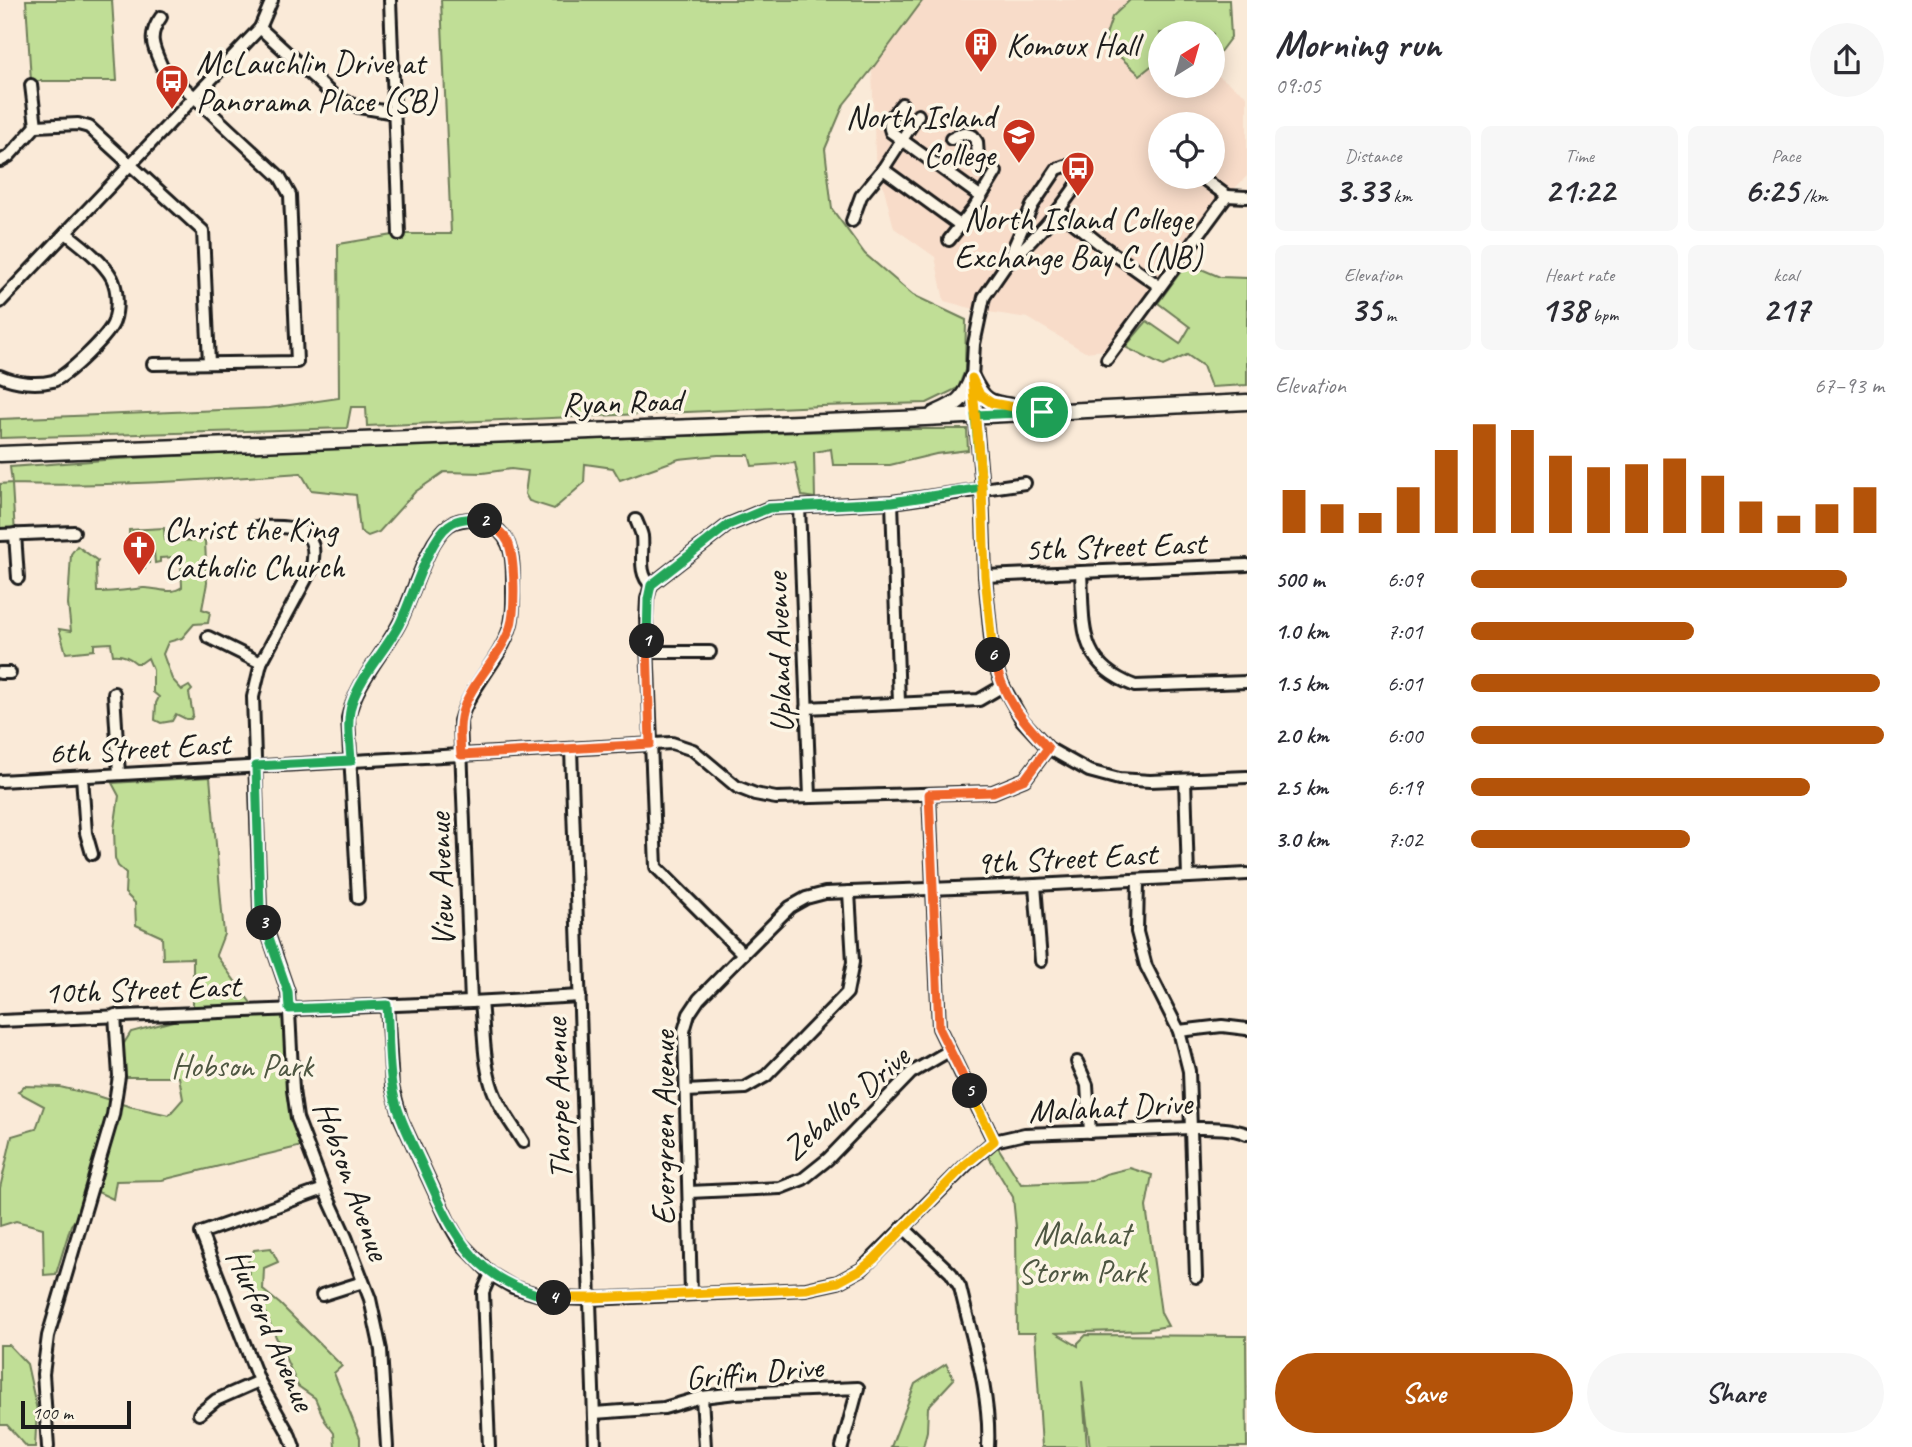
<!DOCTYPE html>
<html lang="en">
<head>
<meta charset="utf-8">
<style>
	body { margin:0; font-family:Caveat,sans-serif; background:#f7f7f7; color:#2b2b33; height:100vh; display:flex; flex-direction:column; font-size:26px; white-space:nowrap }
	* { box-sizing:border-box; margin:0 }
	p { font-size:23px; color:#7c7c81 }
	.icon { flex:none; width:38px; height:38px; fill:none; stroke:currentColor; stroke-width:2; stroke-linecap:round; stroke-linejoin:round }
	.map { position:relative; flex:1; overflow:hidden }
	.drawer { display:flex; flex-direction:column; background:#fff; width:665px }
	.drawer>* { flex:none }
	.needle { width:46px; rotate:37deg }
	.tools { position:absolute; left:1148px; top:21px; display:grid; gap:14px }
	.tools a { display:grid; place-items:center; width:77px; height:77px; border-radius:50%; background:#fff; box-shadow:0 4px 18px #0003; font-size:35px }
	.scale { position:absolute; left:21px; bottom:18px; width:110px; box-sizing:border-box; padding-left:7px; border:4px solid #1c1c1c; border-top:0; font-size:19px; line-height:24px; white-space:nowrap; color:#1c1c1c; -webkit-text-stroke:5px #fcf5e5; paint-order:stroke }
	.pin { position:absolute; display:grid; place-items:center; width:60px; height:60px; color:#fff; margin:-30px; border:4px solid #fff; border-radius:50%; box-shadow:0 2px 7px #0007 }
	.km { position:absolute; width:35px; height:35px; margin:-18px; border-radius:50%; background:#222; color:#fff; font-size:19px; line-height:35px; text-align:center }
	.round { display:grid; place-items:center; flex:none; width:74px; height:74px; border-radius:37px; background:#f7f7f7 }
	.headline { display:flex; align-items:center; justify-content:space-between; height:119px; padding:0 28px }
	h1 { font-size:38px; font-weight:600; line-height:52px }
	.figures { display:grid; grid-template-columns:repeat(3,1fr); gap:10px; height:119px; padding:7px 28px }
	.figures div { display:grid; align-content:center; border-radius:10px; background:#f7f7f7; text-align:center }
	.figures b { font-size:35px; font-weight:600 }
	.figures small { font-size:19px; font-weight:400 }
	.figures p { font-size:19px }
	.chart { height:196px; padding:14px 28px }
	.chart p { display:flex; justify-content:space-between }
	.chart svg { width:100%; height:126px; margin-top:7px; stroke:#b45309; stroke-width:6 }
	.cta { display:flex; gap:14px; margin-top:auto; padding:14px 28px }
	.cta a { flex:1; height:80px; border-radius:42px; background:#b45309; color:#fff; font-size:28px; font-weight:600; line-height:80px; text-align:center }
	.cta a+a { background:#f7f7f7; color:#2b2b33 }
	ul { padding:0 28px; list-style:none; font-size:23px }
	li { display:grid; grid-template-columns:112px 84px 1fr; align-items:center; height:52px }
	li i { height:18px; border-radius:9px; background:#b45309 }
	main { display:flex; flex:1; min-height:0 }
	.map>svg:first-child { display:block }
	.built { fill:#f8dcc9; fill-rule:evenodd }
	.green { fill:#c0de96; stroke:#6e7d59; stroke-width:2 }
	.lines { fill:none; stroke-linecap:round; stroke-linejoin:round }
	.minor-casing { stroke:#1c1c1c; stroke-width:16 }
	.major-casing { stroke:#1c1c1c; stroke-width:19 }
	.minor { stroke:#fcf5e5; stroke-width:10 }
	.major { stroke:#fcf5e5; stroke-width:14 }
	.split-1-casing { stroke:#fff; stroke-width:14 }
	.split-2-casing { stroke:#fff; stroke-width:14 }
	.split-3-casing { stroke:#fff; stroke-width:14 }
	.split-4-casing { stroke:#fff; stroke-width:14 }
	.split-5-casing { stroke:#fff; stroke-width:14 }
	.split-6-casing { stroke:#fff; stroke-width:14 }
	.split-7-casing { stroke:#fff; stroke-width:14 }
	.split-1 { stroke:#22a559; stroke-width:9 }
	.split-2 { stroke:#f0652b; stroke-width:9 }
	.split-3 { stroke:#22a559; stroke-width:9 }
	.split-4 { stroke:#22a559; stroke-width:9 }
	.split-5 { stroke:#f5b400; stroke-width:9 }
	.split-6 { stroke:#f0652b; stroke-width:9 }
	.split-7 { stroke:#f5b400; stroke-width:9 }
	.labels { text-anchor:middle; stroke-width:7; stroke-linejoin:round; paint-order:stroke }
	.poi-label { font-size:33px; fill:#1c1c1c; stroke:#fcf5e5; text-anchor:start }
	.street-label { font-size:33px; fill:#1c1c1c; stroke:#fcf5e5 }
	.park-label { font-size:33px; fill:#4d5641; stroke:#fcf5e5 }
</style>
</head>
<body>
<main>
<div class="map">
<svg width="1247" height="1447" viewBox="0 0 1247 1447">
	<rect width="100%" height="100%" fill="#faead8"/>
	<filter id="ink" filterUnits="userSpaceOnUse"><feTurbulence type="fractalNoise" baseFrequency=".0143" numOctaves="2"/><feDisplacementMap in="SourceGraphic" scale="14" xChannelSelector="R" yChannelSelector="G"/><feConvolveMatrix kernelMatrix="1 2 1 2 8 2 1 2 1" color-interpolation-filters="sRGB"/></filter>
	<g filter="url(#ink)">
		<path class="built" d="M923 0H1130L1112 17 1140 75 1160 59V86H1213V72L1247 96V176L1230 193 1159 275 1105 350 1085 352 1028 318 982 311 944 301 935 257 894 228 875 154 872 69ZM1160 124H1213V177H1160Z"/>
		<g class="green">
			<path d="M26 0H112L117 81H31Z"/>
			<path d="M441 0H923L872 69 844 104 825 149 832 209 865 254 913 295 966 320 965 370 958 388 927 403 822 406 367 426 366 407H351L347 428 0 438V419L269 408 339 398 338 244 399 234H451Z"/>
			<path d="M1130 0H1229L1231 37 1213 61V33H1160V59L1140 75 1119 56 1105 38 1112 17Z"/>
			<path d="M1187 263 1220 277 1247 278V385L1211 387 1203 366 1187 355 1163 366 1125 347 1147 321 1180 344 1190 327 1158 303Z"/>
			<path d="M895 429H967L968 450 936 454 890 465H833L831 449 814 452 815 498 802 496 795 463 752 466 749 455H718L679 459 620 480 613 468 585 464 584 483 554 509 529 501 525 494 528 471 511 469 483 473 444 472 415 492 379 532 368 536 360 531 356 495 311 490 301 473C205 480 109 487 12 484L15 534 0 535V484L12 483 10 467 118 459 331 448Z"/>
			<path d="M164 528 165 540 205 541 207 583 202 609 210 612 208 623 194 624 182 638 168 642 163 654 172 679 182 690 189 686 192 690 189 693 193 715 191 719H186L176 714 172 721 161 723 155 720 156 703 159 697 153 692V670L148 658 141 663H136C129 657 122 654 113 655L111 643 94 644V650L66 653 59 629 71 631 68 604 71 554 77 546 98 561 96 564 97 592C113 592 128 590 143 588 157 587 170 596 182 587L181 561 177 557 160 558V562L155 563 154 552H149V563L145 564V568L135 569V563L130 559 129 530Z"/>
			<path d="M210 777 224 934 216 955 256 1010 289 1009 293 1090 306 1145 162 1180 116 1181 113 1199 98 1192 71 1225 56 1274 44 1275 43 1228 16 1221 0 1226V1188L12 1136 36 1129 44 1106 18 1092 24 1086 60 1087 94 1095 128 1106 169 1115 183 1099 179 1077H126L118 1053 131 1032 173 1021 193 1012V958L163 959 162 937 136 925 135 903 125 893 126 873 118 866 115 858 114 829 119 796 112 783Z"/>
			<path d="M994 1141 1021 1184 1091 1181 1106 1174 1130 1168 1152 1175 1146 1207 1161 1313 1168 1326 1150 1329 1149 1330 1056 1333 1078 1346V1343L1086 1335 1246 1336 1247 1447H1090L1082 1381 1087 1447H1042L1035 1333H1017L1016 1228 1013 1197 984 1149Z"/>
			<path d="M271 1248 278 1262 264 1268 263 1290 280 1304 342 1366 334 1373 360 1438V1447H335L334 1433 325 1421 315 1398 298 1386 263 1308 250 1292 248 1262 254 1250Z"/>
			<path d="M0 1345H9L27 1364 37 1410 35 1447H27L7 1425H0Z"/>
			<path d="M946 1364 954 1379 928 1407 927 1431 923 1447H891L915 1384Z"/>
		</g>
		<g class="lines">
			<defs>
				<g id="minor">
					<path d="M390 0 399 234"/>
					<path d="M260 28 335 97 359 107 395 113"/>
					<path d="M31 85 36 126"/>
					<path d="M902 104C895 113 886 120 891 132L980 196"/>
					<path d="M951 139 963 133 973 136 977 142 978 157"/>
					<path d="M0 161 9 156 36 126 78 124 89 127 203 231 209 363"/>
					<path d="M883 169 960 225"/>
					<path d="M1201 177 1227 196"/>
					<path d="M1227 196 1247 197"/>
					<path d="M1059 211 1100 244 1159 286"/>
					<path d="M852 221 861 196 883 169 918 115"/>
					<path d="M949 240 974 208 996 172"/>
					<path d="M1006 265C1036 237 1057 215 1080 180 1077 171 1074 168 1065 166L1057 169 1032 206 1006 265 984 297 974 344 972 378 982 488 985 576 992 649 995 665 1003 686 1022 720 1048 748 1089 771 1119 779 1150 781 1247 777"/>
					<path d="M0 302 260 28 272 0"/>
					<path d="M1107 359 1227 196"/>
					<path d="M153 364 297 362 290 195 280 177 162 67C153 47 147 36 161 17"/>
					<path d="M0 376C16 383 36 385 53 381 66 377 111 334 114 321 118 309 118 290 112 278 104 262 80 244 66 233"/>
					<path d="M892 502 899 703"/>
					<path d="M799 506 810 797"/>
					<path d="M636 520C638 525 641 531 642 536 644 553 637 573 651 585L647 599 646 618 656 867 743 954 699 999 689 1014 684 1031 691 1294"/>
					<path d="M256 527C289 526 323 524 311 570L261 663 253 697 260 910 288 992 293 1090 297 1118 324 1189 346 1237 370 1299 381 1350 387 1447"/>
					<path d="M15 534 18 578"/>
					<path d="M0 535 74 532"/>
					<path d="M1081 573C1084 626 1077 664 1135 686L1247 682"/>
					<path d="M985 576 1247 565"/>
					<path d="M651 585 728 525 769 508 892 502 1025 483"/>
					<path d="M208 637 261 663"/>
					<path d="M648 652H710"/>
					<path d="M0 673H10"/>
					<path d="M114 693 119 774"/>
					<path d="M806 708 979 700 1003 686"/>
					<path d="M571 749 595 1447"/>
					<path d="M82 776 86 833 92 854"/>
					<path d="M1185 780 1188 877"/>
					<path d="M0 781 672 743 693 750 737 787 755 794 776 798 993 792 1025 779 1048 748"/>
					<path d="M929 794 939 1028 994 1141"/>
					<path d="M1138 880 1137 932 1146 966 1179 1031 1189 1071 1196 1277"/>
					<path d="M1035 885 1041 961"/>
					<path d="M358 898 348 718C356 682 382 656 399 624 412 599 427 540 449 525 456 520 466 519 475 519 483 519 487 522 494 527 515 540 513 568 513 590 513 602 514 615 510 627 500 661 470 686 460 721L471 1002"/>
					<path d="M743 954 790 907 806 898 825 893 1035 885 1247 874"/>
					<path d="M481 1002C484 1028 483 1058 491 1084 497 1105 512 1124 523 1142"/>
					<path d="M387 1005 392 1086 401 1119 449 1223 460 1242 491 1274 513 1287 550 1298 590 1299 806 1289 838 1282 862 1269 966 1165 994 1141 1025 1134 1191 1128C1210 1128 1229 1127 1247 1134"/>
					<path d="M0 1021 471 1002 580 996"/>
					<path d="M1179 1031 1222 1026 1247 1029"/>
					<path d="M1077 1062 1087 1085 1090 1132"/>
					<path d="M686 1091 745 1088 766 1076 847 993 853 962 849 892"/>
					<path d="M689 1192 780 1188 803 1179 828 1159 911 1073 949 1051"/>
					<path d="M903 1227 951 1273 960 1287C972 1339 991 1393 988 1447"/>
					<path d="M322 1295 363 1282"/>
					<path d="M702 1397 705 1447"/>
					<path d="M594 1413 664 1408 702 1397 736 1393 858 1388 842 1447"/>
					<path d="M199 1414 216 1400 259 1381"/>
					<path d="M48 1447 43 1374 48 1336 113 1115 119 1076 115 1015"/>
					<path d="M294 1447 290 1436 259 1381 201 1233 324 1189"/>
					<path d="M489 1447 483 1292 491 1274"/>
				</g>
				<g id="major">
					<path d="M972 378C985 404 990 403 1017 407"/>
					<path d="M934 414C956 404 963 402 972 378"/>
					<path d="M0 454 925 418 1247 402"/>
				</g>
			</defs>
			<use href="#minor" class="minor-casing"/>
			<use href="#major" class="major-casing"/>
			<use href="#minor" class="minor"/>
			<use href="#major" class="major"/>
		</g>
	</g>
	<g class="lines" filter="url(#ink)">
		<defs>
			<path id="split-1" d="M647 641 648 599 651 585 728 525 769 508 892 502 982 488 975 415 1042 412"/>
			<path id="split-2" d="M485 521C494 527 503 532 508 542 515 558 516 611 510 628 500 657 474 679 464 707 458 722 460 739 461 755L650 744 647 641"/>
			<path id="split-3" d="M264 923 260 910 256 766 351 761C350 742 346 721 352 703 362 674 385 651 399 625 412 600 428 540 449 525 458 518 474 517 485 521"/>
			<path id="split-4" d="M264 923 288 992 289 1009 387 1005C389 1031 388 1059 392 1085 396 1112 409 1136 420 1160 446 1216 464 1271 528 1291 537 1294 545 1298 554 1298"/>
			<path id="split-5" d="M554 1298H590L806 1289 838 1282 862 1269 874 1259 966 1164 994 1141 970 1091"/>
			<path id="split-6" d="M970 1091 939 1028 929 794 993 792 1025 779 1048 748C1019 717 1003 697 993 655"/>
			<path id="split-7" d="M993 655 985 576 982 488 972 378 980 395 992 403 1042 412"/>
		</defs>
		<use href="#split-1" class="split-1-casing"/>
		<use href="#split-2" class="split-2-casing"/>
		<use href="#split-3" class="split-3-casing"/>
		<use href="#split-4" class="split-4-casing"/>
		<use href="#split-5" class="split-5-casing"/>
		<use href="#split-6" class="split-6-casing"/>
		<use href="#split-7" class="split-7-casing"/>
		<use href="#split-1" class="split-1"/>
		<use href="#split-2" class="split-2"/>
		<use href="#split-3" class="split-3"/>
		<use href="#split-4" class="split-4"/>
		<use href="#split-5" class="split-5"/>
		<use href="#split-6" class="split-6"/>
		<use href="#split-7" class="split-7"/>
	</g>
	<defs>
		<symbol id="building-pin" viewBox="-11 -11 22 30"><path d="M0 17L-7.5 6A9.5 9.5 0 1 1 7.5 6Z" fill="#c8321e" stroke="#fcf5e5"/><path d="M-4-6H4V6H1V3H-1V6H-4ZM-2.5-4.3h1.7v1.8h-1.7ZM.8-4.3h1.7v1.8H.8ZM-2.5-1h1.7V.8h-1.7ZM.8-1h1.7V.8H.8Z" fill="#fff"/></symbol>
		<symbol id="bus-pin" viewBox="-11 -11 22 30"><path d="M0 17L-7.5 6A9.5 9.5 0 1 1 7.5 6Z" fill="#c8321e" stroke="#fcf5e5"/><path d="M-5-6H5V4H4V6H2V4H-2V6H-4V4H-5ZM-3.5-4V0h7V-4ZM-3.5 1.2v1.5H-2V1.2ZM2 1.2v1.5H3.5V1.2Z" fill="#fff"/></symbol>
		<symbol id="university-pin" viewBox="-11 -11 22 30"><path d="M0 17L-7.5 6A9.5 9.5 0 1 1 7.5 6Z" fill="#c8321e" stroke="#fcf5e5"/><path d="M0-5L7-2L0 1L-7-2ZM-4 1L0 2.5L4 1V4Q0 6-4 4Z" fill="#fff"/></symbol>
		<symbol id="church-pin" viewBox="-11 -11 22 30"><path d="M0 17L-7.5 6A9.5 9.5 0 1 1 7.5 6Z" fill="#c8321e" stroke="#fcf5e5"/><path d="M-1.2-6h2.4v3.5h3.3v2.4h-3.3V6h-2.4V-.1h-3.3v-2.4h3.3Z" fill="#fff"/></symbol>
	</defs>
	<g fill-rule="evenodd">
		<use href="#building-pin" x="962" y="25" width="38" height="52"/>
		<use href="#bus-pin" x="153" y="62" width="38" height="52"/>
		<use href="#university-pin" x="1000" y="116" width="38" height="52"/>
		<use href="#bus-pin" x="1059" y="149" width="38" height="52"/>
		<use href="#church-pin" x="120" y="528" width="38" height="52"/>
	</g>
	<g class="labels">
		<g class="poi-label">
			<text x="1006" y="56">Komoux Hall</text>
			<text x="196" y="74">McLauchlin Drive at<tspan x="196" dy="38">Panorama Place (SB)</tspan></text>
			<text x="995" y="128" text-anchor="end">North Island<tspan x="995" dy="38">College</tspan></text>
			<text x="1078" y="230" text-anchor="middle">North Island College<tspan x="1078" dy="38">Exchange Bay C (NB)</tspan></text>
			<text x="164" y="540">Christ the King<tspan x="164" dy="38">Catholic Church</tspan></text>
		</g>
		<g class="street-label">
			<text transform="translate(622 401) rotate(-2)" y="12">Ryan Road</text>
			<text transform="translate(1115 545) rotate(-2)" y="12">5th Street East</text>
			<text transform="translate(778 653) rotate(-92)" y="12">Upland Avenue</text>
			<text transform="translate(139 747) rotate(-3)" y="12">6th Street East</text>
			<text transform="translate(1066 857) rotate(-3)" y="12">9th Street East</text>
			<text transform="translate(440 880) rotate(-92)" y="12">View Avenue</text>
			<text transform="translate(142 988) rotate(-2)" y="12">10th Street East</text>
			<text transform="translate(557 1099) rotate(-92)" y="12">Thorpe Avenue</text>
			<text transform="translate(845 1102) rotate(-41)" y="12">Zeballos Drive</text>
			<text transform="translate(1110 1106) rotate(-3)" y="12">Malahat Drive</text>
			<text transform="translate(663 1128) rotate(-90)" y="12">Evergreen Avenue</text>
			<text transform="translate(353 1180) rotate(70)" y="12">Hobson Avenue</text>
			<text transform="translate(272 1329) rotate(66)" y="12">Hurford Avenue</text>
			<text transform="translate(754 1371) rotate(-5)" y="12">Griffin Drive</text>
		</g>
		<g class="park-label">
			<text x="242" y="1077">Hobson Park</text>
			<text x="1082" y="1245">Malahat<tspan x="1082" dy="38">Storm Park</tspan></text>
		</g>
	</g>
</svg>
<div class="tools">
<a><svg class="needle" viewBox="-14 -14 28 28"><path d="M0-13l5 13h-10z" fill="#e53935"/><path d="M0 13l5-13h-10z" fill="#7c7c81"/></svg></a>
<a><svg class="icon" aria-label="locate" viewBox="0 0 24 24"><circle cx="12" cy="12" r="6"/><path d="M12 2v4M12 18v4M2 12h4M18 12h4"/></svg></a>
</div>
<div class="scale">100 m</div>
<div class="pin" style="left:1042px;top:412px;background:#1e9e55"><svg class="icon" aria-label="arrive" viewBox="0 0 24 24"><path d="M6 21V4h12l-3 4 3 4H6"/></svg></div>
<b class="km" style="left:647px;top:641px">1</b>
<b class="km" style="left:485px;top:521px">2</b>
<b class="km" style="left:264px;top:923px">3</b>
<b class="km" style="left:554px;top:1298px">4</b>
<b class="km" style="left:970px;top:1091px">5</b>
<b class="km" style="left:993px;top:655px">6</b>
</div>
<section class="drawer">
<div class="headline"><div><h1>Morning run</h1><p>09:05</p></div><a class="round"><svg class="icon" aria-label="share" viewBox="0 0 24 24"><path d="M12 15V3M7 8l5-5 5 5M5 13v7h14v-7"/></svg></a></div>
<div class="figures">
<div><p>Distance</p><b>3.33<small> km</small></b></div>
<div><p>Time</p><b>21:22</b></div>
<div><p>Pace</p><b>6:25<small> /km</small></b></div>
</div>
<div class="figures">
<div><p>Elevation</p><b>35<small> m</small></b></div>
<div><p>Heart rate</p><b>138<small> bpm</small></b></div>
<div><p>kcal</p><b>217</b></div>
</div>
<div class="chart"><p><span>Elevation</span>67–93 m</p>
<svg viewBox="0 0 160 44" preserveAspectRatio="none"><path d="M5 44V29M15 44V34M25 44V37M35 44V28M45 44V15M55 44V6M65 44V8M75 44V17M85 44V21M95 44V20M105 44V18M115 44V24M125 44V33M135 44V38M145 44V34M155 44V28"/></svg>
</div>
<ul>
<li><b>500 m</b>6:09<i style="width:91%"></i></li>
<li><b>1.0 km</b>7:01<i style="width:54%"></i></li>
<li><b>1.5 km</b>6:01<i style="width:99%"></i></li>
<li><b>2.0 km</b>6:00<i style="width:100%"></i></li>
<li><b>2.5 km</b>6:19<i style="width:82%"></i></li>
<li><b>3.0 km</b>7:02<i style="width:53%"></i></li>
</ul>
<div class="cta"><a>Save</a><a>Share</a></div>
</section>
</main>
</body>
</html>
